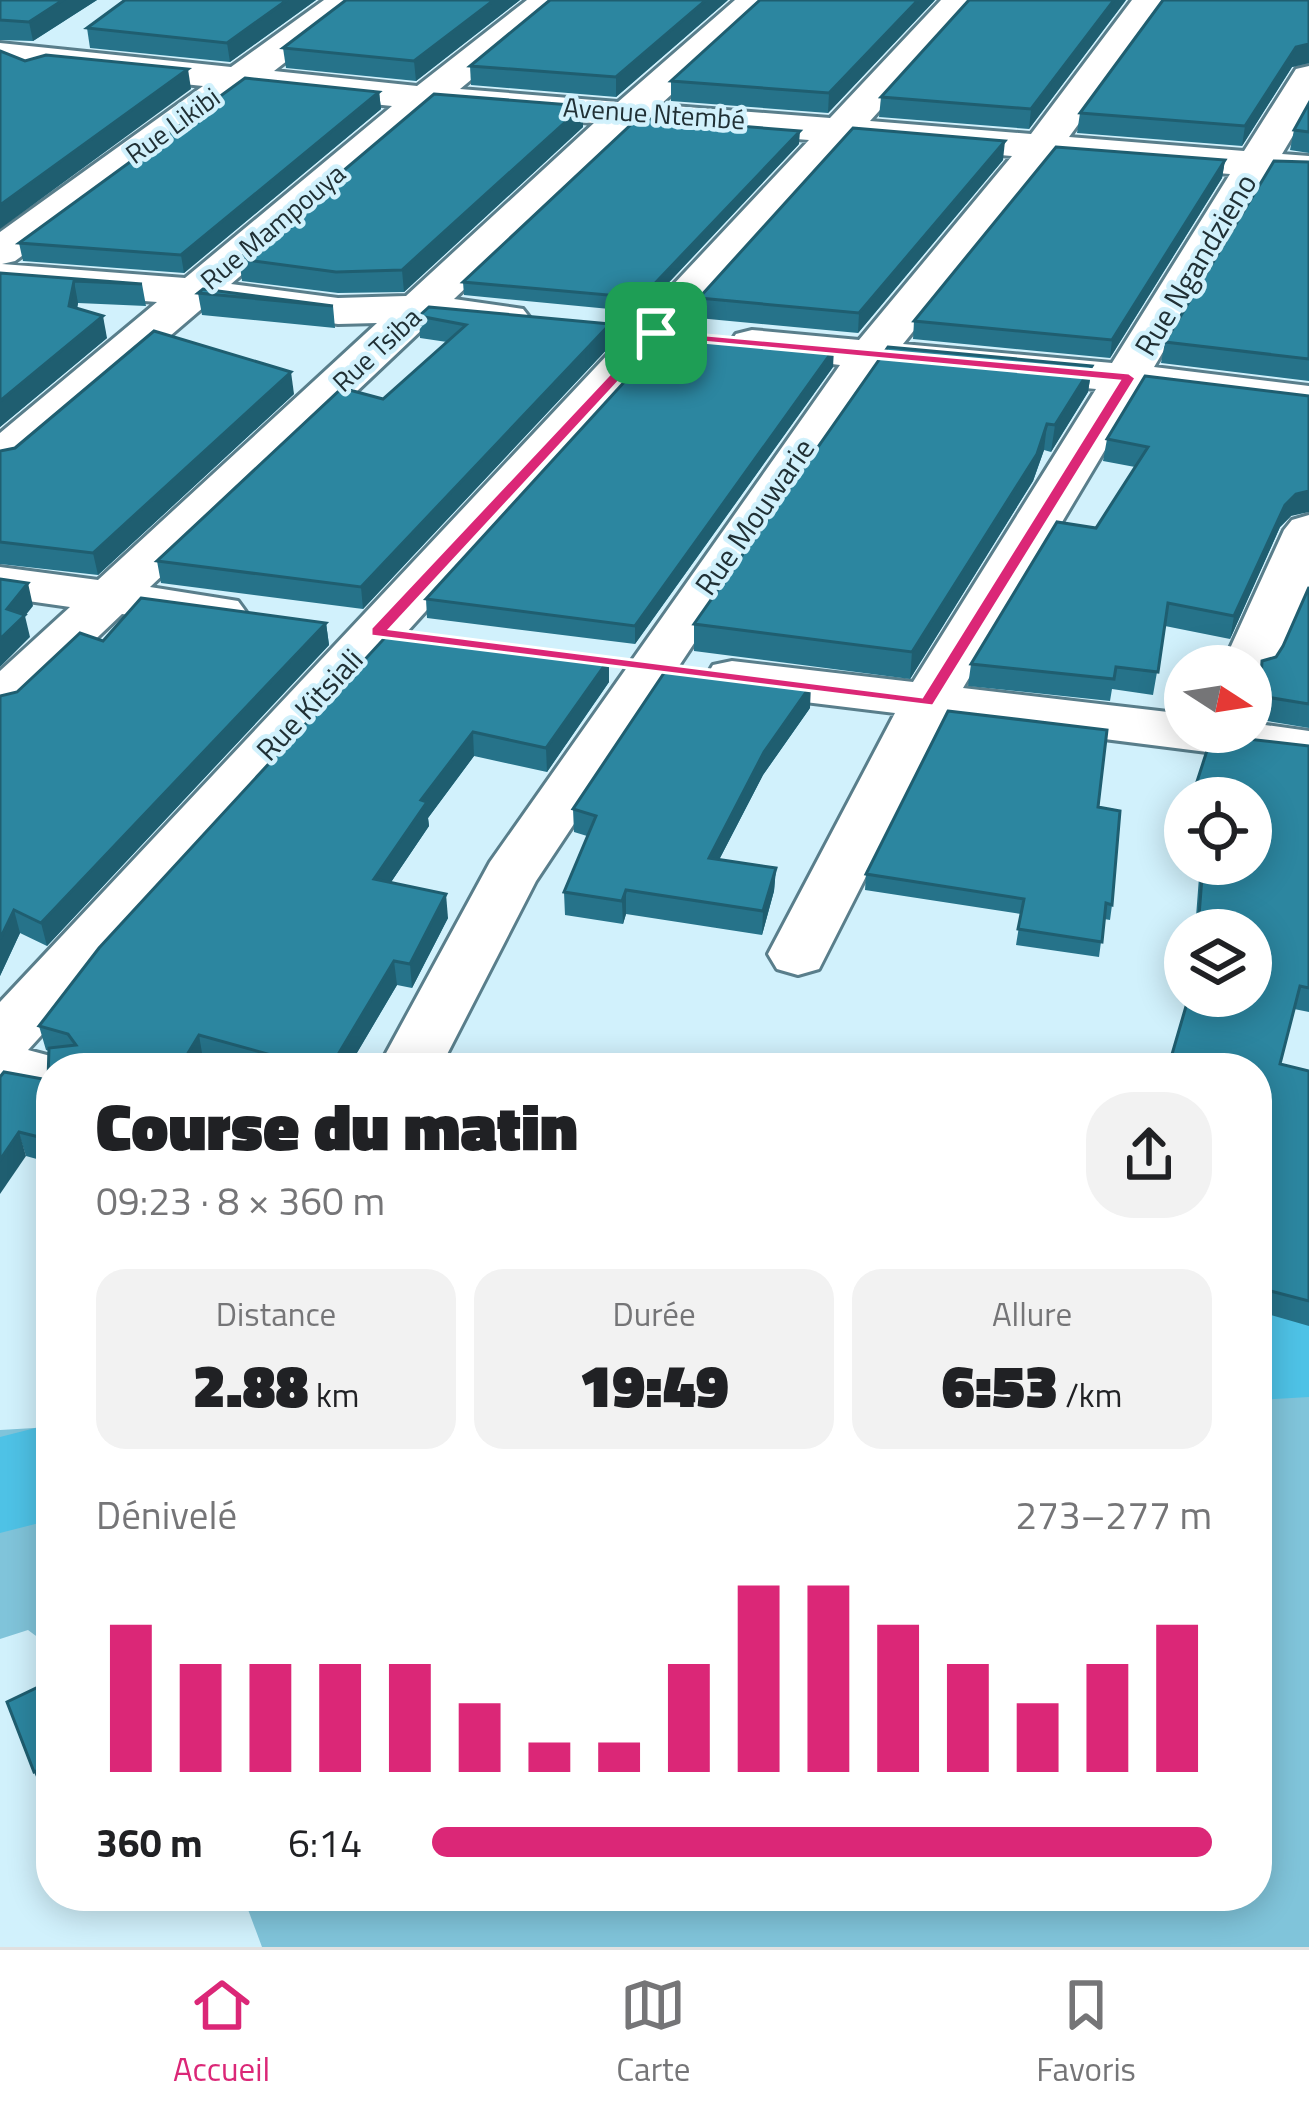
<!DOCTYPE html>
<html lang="fr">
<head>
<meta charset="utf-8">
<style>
	body { margin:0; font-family:"Titillium Web",sans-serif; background:#f2f2f2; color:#202124; height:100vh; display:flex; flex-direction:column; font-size:45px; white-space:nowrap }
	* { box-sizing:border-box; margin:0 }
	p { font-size:39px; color:#757577 }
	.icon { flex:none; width:66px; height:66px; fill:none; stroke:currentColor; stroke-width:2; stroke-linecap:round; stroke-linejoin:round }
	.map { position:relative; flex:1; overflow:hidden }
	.panel { position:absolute; left:36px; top:1053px; width:1236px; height:858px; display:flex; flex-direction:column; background:#fff; border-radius:48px; box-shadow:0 6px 30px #0003 }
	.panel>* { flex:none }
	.needle { width:78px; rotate:102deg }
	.buttons { position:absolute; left:1164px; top:645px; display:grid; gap:24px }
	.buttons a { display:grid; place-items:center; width:108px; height:108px; border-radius:50%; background:#fff; box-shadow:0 6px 30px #0003; font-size:60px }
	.pin { position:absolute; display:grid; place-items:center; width:102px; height:102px; color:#fff; margin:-51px; border-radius:24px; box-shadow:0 6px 18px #0006 }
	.round { display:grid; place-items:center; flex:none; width:126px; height:126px; border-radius:48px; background:#f2f2f2 }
	.headline { display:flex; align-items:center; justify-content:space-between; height:204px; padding:0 60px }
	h1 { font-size:66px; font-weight:800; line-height:90px }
	.stats { display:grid; grid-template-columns:repeat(3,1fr); gap:18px; height:204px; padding:12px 60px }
	.stats div { display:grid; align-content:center; border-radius:30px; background:#f2f2f2; text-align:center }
	.stats b { font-size:60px; font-weight:800 }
	.stats small { font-size:33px; font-weight:400 }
	.stats p { font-size:33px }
	.chart { height:336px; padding:24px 60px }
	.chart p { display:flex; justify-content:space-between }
	.chart svg { width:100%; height:216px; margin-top:12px; stroke:#db2777; stroke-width:6 }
	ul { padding:0 60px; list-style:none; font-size:39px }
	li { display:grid; grid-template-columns:192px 144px 1fr; align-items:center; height:90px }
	li i { height:30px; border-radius:15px; background:#db2777 }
	.menu { display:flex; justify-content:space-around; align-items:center; height:168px; border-top:3px solid #e0e0e0; background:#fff; font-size:33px; color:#757577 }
	.menu a { display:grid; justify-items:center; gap:6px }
	.menu .current { color:#db2777 }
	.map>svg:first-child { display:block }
	.green { fill:#80c4da }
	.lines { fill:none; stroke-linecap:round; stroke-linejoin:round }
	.river { fill:#4ec2e6; fill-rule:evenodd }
	.minor-casing { stroke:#597e8b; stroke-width:6 }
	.minor { fill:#fff; fill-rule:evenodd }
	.wall { fill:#26738a }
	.shaded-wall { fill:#1f5e70 }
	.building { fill:#2c86a0; stroke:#1f5e70; stroke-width:3 }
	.route { fill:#db2777; stroke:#fff; stroke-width:3; fill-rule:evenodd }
	.labels { text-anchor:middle; stroke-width:9; stroke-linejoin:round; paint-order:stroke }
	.far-street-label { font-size:27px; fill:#203035; stroke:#d1f1fc }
	.street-label { font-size:30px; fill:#203035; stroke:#d1f1fc }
</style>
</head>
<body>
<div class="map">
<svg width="1309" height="1947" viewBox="0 0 1309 1947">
	<rect width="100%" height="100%" fill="#d1f1fc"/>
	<g class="green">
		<path d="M1285 1351 1309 1353V1947H262L243 1896H1257V1356Z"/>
		<path d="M51 1427V1647L28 1630 0 1639V1430Z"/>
	</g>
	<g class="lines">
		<g class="river">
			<path d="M1309 1309V1397L1257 1400V1312Z"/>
			<path d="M51 1424V1520L0 1533V1437Z"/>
		</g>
		<defs>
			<g id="minor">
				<path d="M324 0H365L274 71 417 86 527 0H567L460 89 618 102 735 0H774L660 105 830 118 941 0H979L870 121 1031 134 1132 0H1169L1069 137 1244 151 1296 69 1309 66V109L1282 154 1309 156V180L1268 177 1154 367 1309 386V414L1139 393 963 688 1185 714V732H1251V723L1309 731V765L946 719 819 969 798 975 777 969 768 954 895 713 732 693 713 689 706 677 713 665 732 661 913 682 1096 389 883 369 790 499 536 881 440 1068H378L490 862 840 365 736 352 730 343 736 334 752 330 859 340 1012 156 850 143 28 1050 73 1062 77 1068H51V1101L0 1089V1002L809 140 636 126 454 299 523 309 530 318 523 327 508 331 429 323 150 587 238 601 246 612 238 623 220 627 122 614 19 712 0 717V671L70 607 0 597V567L98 580 377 323 338 324 205 306 17 467 0 471V433L157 302 0 290V232L203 86 0 65V43L231 67ZM246 91 392 106 185 278 2 264 15 261ZM434 110 594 123 406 296 338 298 231 284ZM1052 160 1230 174 1112 363 903 344Z"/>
				<path d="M1309 515V586L1274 666 1267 677 1251 681V666H1222L1284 530 1292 520Z"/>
			</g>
		</defs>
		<use href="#minor" class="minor-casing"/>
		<use href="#minor" class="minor"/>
	</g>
	<g class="wall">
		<path d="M0 0H97L33 41 0 40Z"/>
		<path d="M125 0H316L230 62 90 48 87 28Z"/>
		<path d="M520 0 416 81 286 68 283 48Z"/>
		<path d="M728 0 616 97 471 85 470 66Z"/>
		<path d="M935 0 828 113 671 101V81Z"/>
		<path d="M1126 0 1029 129 879 117 881 97Z"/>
		<path d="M1309 0V63L1292 67 1242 146 1077 133 1080 113Z"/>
		<path d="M379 92 381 109 184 273 23 261 19 243Z"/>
		<path d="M1309 103V153L1290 150 1294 130Z"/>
		<path d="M583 106V127L404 292 338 293 242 281 239 259Z"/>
		<path d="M799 144 641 312 464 295 463 282Z"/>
		<path d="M1003 160 858 333 698 318 699 298Z"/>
		<path d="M1225 160 1222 178 1110 358 913 339 914 321Z"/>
		<path d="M1309 162V381L1161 363 1165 342Z"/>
		<path d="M0 273 142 284 146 306 78 303 77 309 107 338 0 427Z"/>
		<path d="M198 293 333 306 335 328 202 315Z"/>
		<path d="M419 316 610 324V346L363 609 161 583 157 561 383 399 447 342 420 338Z"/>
		<path d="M1092 366 1088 392 1051 452 1044 450 1033 481 910 679 694 651V624Z"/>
		<path d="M833 367 635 644 427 618 426 599Z"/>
		<path d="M294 394 98 575 0 564V451Z"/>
		<path d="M1309 396 1291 516 1280 527 1230 639 1165 626 1153 695 1112 689 1110 701 968 686 971 664 1096 528 1135 467 1103 461 1107 439Z"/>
		<path d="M1309 587V728L1255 719 1257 684 1262 661 1276 657 1283 646Z"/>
		<path d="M326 623 329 645 47 946 20 933 0 976 17 692 103 641Z"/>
		<path d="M392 630 609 659V682L547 772 474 756 428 818 429 826 391 882 448 918 412 988 397 985 348 1068H234L203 1059 51 1068V1163L26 1156 0 1077 48 1080 49 1051 46 1050 39 1026Z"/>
		<path d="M810 708 763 775 719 860 776 868 774 891 762 935 626 914 623 924 565 915 564 892 587 836 574 832 573 809Z"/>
		<path d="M1212 735 1309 746V1012L1294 1009 1280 1064 1309 1071V1326L1257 1311V1068L1251 930H1195L1200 864H1251V798H1192Z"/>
		<path d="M1098 807 1112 905 1110 920 1104 919 1099 957 1016 945 1021 914 865 890 866 874Z"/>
	</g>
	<g class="shaded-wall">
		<path d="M63 0H97L33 41 29 22Z"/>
		<path d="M287 0H316L230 62 227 43Z"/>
		<path d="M494 0H520L416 81 414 61Z"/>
		<path d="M706 0H728L616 97V77Z"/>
		<path d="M918 0H935L828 113 829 93Z"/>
		<path d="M1114 0H1126L1029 129 1031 109Z"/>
		<path d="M1309 44V63L1292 67 1242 146 1245 126 1296 47Z"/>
		<path d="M188 69 191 89 0 229V205Z"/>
		<path d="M379 92 381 109 184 273 181 255Z"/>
		<path d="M583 106V127L404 292 402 270Z"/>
		<path d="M800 131 799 144 641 312V298Z"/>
		<path d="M1005 141 1003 160 858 333 859 313Z"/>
		<path d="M1225 160 1222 178 1110 358 1112 340Z"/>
		<path d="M74 281 78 303 73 328 69 306Z"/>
		<path d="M103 316 107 338 0 427V401Z"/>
		<path d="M610 324V346L363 609 361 587Z"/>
		<path d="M834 349 833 367 635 644V626Z"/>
		<path d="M1092 366 1088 392 1051 452 1055 425Z"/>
		<path d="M291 372 294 394 98 575 93 553Z"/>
		<path d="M1047 424 1044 450 1033 481 910 679 912 652Z"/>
		<path d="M1309 491V512L1291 516 1280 527 1230 639 1234 616 1285 505 1296 494Z"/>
		<path d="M28 583 33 606 25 616 30 637 0 667V639L7 609Z"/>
		<path d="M326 623 329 645 47 946 41 923Z"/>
		<path d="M609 659V682L547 772 546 748Z"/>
		<path d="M811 685 810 708 763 775 708 881 709 858 764 752Z"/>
		<path d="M473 732 474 756 428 818 429 826 377 903 374 879 421 800Z"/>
		<path d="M776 868 774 891 762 935 763 911Z"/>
		<path d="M626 890V914L623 924 622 901Z"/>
		<path d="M446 894 448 918 412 988 410 964Z"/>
		<path d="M14 910 20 933 0 976V939Z"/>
		<path d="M394 961 397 985 348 1068H330Z"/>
		<path d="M199 1035 203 1059 198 1068H179Z"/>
		<path d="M19 1132 26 1156 0 1194V1160Z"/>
		<path d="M51 1764V1779L39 1784 34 1772Z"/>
	</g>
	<g class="building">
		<path d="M0 0H63L29 22 0 20Z"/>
		<path d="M125 0H287L227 43 87 28Z"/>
		<path d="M346 0H494L414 61 283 48Z"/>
		<path d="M550 0H706L616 77 470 66Z"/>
		<path d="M760 0H918L829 93 671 81Z"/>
		<path d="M969 0H1114L1031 109 881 97Z"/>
		<path d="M1163 0H1309V44L1296 47 1245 126 1080 113Z"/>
		<path d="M0 51 25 61 46 55 188 69 0 205Z"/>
		<path d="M245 78 379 92 181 255 19 243Z"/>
		<path d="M434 94 583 106 402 270 336 272 239 259Z"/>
		<path d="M1309 103V132L1294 130Z"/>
		<path d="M638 118 800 131 641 298 463 282Z"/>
		<path d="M853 128 1005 141 859 313 699 298Z"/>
		<path d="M1056 147 1225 160 1112 340 914 321Z"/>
		<path d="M1274 161 1309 162V359L1165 342Z"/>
		<path d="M0 273 142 284 74 281 69 306 103 316 0 401Z"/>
		<path d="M203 289 333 306 198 293Z"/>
		<path d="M429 307 610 324 361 587 157 561 342 388 383 399 466 325 419 316Z"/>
		<path d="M154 331 291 372 93 553 0 542V451L15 448Z"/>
		<path d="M669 333 834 349 635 626 426 599Z"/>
		<path d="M888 347 1092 366 1055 425 1047 424 1037 454 912 652 694 624Z"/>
		<path d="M1145 376 1309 396V491L1296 494 1285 505 1234 616 1168 603 1158 672 1116 667 1114 679 971 664 1057 522 1096 528 1148 447 1107 439Z"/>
		<path d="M0 579 28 583 7 609 25 615 0 639Z"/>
		<path d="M1309 587V704L1260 696 1262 661 1276 657 1283 646Z"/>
		<path d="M141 598 326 623 41 923 14 910 0 939V696L17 692 80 633 103 641Z"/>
		<path d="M392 630 609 659 546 748 473 732 421 800 427 802 374 879 446 894 410 964 394 961 330 1068H318L199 1035 179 1068H51V1140L19 1132 0 1160V1077L4 1072 48 1080 49 1048 76 1045 68 1034 39 1026 99 948Z"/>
		<path d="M668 667 811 685 764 752 709 858 776 868 763 911 626 890 622 901 564 892 596 816 573 809Z"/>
		<path d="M948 711 1107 730 1098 807 1120 811 1112 905 1106 903 1102 942 1018 929 1024 899 866 874Z"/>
		<path d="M1212 735 1309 746V988L1300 986 1280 1064 1309 1071V1301L1259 1288 1263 1271 1257 1270V1068H1168L1189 996H1251V930H1209L1212 919 1199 916 1203 864H1251V798H1208L1193 794Z"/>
		<path d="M51 1681V1764L34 1772 7 1702Z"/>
	</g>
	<path class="route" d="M651 330 1129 373 1136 378 933 706 371 636V628ZM659 338 1119 381 922 697 390 629Z"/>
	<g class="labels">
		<g class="far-street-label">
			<text transform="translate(654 114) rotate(4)" y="9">Avenue Ntembé</text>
			<text transform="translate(173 126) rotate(-36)" y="9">Rue Likibi</text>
			<text transform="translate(273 227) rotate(-40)" y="9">Rue Mampouya</text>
			<text transform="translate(377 350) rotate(-43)" y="9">Rue Tsiba</text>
		</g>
		<g class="street-label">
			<text transform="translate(1196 265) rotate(-59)" y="10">Rue Ngandzieno</text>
			<text transform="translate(755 517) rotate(-55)" y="10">Rue Mouwarie</text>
			<text transform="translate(310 705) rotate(-47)" y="10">Rue Kitsiali</text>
		</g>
	</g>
</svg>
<div class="buttons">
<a><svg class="needle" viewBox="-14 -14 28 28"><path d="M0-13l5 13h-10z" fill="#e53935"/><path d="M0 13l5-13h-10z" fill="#757577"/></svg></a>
<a><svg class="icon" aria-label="locate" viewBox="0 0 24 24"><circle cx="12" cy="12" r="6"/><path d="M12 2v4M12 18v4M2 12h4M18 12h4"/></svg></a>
<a><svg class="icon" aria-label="layers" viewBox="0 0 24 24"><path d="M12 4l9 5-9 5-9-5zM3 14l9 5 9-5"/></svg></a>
</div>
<div class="pin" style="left:656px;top:333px;background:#1e9e55"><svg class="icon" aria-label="arrive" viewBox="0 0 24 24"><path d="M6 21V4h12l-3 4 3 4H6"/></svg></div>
<section class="panel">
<div class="headline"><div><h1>Course du matin</h1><p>09:23 · 8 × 360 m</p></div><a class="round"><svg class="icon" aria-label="share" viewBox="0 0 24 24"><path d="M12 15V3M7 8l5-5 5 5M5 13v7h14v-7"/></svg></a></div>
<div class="stats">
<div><p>Distance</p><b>2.88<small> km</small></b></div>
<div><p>Durée</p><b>19:49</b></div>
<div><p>Allure</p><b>6:53<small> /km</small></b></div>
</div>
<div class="chart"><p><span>Dénivelé</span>273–277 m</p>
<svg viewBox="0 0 160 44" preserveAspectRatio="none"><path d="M5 44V14M15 44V22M25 44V22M35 44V22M45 44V22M55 44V30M65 44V38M75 44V38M85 44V22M95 44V6M105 44V6M115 44V14M125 44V22M135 44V30M145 44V22M155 44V14"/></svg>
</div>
<ul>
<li><b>360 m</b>6:14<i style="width:100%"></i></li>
</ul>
</section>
</div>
<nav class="menu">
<a class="current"><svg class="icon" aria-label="home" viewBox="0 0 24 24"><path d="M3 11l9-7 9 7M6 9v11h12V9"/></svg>Accueil</a>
<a><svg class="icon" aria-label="map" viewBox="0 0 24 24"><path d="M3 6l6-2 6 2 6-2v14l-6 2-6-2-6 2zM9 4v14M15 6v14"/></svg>Carte</a>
<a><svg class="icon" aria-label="saved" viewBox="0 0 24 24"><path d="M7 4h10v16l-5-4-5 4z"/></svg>Favoris</a>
</nav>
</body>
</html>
